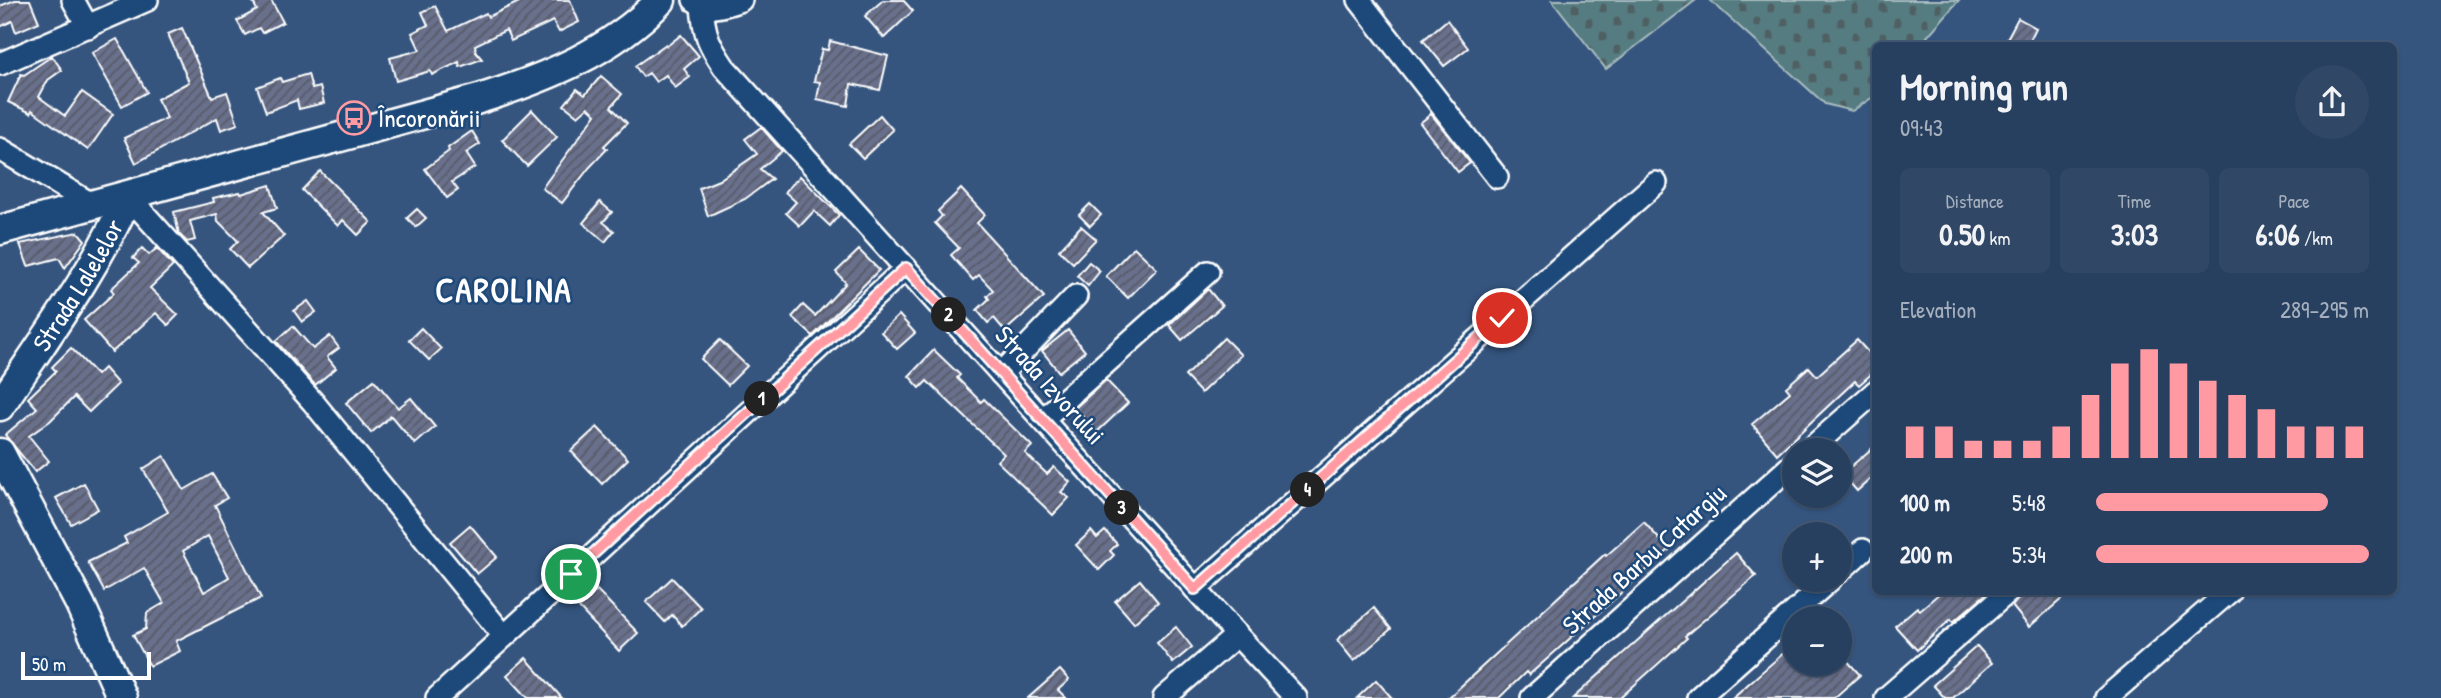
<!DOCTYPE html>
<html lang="en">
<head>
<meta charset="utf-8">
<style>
	body { margin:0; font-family:"Patrick Hand",sans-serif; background:#304765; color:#f1f3f6; height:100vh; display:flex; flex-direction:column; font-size:26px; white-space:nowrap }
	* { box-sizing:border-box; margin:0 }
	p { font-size:23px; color:#a5afbd }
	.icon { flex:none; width:38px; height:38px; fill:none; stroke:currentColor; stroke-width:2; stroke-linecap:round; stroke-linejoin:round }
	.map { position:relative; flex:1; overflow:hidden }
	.side { position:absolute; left:1872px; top:42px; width:525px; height:553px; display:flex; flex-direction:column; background:#28405f; border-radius:10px; box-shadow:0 2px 5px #0004,0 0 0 2px #445974 }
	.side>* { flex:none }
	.controls { position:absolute; left:1782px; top:438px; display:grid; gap:14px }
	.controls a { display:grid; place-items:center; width:70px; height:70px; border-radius:50%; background:#28405f; box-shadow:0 2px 5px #0004,0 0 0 2px #445974; font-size:35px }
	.scale { position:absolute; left:21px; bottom:18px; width:130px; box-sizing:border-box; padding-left:7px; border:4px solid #fff; border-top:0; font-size:19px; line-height:24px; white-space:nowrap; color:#fff; -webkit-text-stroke:5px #1f4a7a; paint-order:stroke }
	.pin { position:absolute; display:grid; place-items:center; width:60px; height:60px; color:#fff; margin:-30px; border:4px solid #fff; border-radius:50%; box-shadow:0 2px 7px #0007 }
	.km { position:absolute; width:35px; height:35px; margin:-18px; border-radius:50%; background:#222; color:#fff; font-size:19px; line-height:35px; text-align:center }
	.round { display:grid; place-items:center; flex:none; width:74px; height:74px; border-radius:37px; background:#304765 }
	.overview { display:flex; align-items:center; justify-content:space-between; height:119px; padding:0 28px }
	h1 { font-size:38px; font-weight:700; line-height:52px }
	.figures { display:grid; grid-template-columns:repeat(3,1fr); gap:10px; height:119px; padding:7px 28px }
	.figures div { display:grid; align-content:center; border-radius:10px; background:#304765; text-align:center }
	.figures b { font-size:30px; font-weight:700 }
	.figures small { font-size:19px; font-weight:400 }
	.figures p { font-size:19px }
	.chart { height:196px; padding:14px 28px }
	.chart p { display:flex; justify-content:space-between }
	.chart svg { width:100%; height:126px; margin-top:7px; stroke:#ff9aa2; stroke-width:6 }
	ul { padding:0 28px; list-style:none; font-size:23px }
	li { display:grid; grid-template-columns:112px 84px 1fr; align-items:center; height:52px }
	li i { height:18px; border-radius:9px; background:#ff9aa2 }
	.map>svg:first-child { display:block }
	.cemetery { fill:url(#cemetery-stones); stroke:#aabdc0; stroke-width:2 }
	.building { fill:url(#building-hatch); stroke:#fff; stroke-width:2; fill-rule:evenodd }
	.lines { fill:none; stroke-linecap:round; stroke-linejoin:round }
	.minor-casing { stroke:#fff; stroke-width:26 }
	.major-casing { stroke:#fff; stroke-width:33 }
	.minor { stroke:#1f4a7a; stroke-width:21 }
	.major { stroke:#1f4a7a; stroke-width:28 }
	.route-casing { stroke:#fff; stroke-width:14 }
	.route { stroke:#ff9aa2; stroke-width:9 }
	.labels { text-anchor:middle; stroke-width:5; stroke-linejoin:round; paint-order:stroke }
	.poi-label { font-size:26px; fill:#fff; stroke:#1f4a7a; text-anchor:start }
	.street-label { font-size:26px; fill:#fff; stroke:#1f4a7a }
	.district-label { font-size:33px; font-weight:bold; letter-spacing:2px; fill:#fff; stroke:#1f4a7a }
</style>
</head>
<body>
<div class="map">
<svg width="2441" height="698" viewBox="0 0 2441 698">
	<defs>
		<pattern id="cemetery-stones" width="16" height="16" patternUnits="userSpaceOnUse" patternTransform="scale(1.75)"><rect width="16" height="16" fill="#547b81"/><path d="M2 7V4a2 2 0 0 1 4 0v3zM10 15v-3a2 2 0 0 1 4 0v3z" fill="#506164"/></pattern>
		<pattern id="building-hatch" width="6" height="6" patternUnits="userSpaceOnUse" patternTransform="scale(1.75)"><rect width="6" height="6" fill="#686f8c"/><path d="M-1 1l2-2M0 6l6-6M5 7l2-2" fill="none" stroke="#575a66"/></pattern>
	</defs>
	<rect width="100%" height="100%" fill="#35557f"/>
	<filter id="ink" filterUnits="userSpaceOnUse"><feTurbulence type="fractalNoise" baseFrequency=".0143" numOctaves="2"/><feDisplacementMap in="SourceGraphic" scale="14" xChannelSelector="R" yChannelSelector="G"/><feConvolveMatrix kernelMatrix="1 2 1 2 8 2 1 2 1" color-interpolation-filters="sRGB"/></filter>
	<g filter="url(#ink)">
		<g class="cemetery">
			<path d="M1552 0H1696L1606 69Z"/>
			<path d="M1710 0H1959L1920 45 1876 46V95L1852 111 1825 104Z"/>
		</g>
		<g class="building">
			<path d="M15 0H30L39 22 16 32 12 21 0 27V6Z"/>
			<path d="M252 0H271L283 22 262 33 259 28 245 35 237 21 257 10Z"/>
			<path d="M523 0H570L579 22 559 32 553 21 511 41 506 30 475 45 476 52 482 59 460 67 459 62 432 75 430 71 396 81 390 58 420 50 412 33 428 25 422 12 435 6 448 31 486 13 488 17Z"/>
			<path d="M883 0H903L913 11 884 38 865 16Z"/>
			<path d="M2018 18 2036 28 2027 46H2003Z"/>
			<path d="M1447 20 1468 48 1444 66 1423 40Z"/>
			<path d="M182 28 212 97 227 92 238 124 221 130 217 118 136 163 124 138 167 118 157 99 189 82 168 34Z"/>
			<path d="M681 35 699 56 684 69 690 77 675 88 666 75 656 82 649 73 643 77 635 66 666 44 667 46Z"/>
			<path d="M117 39 147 92 122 106 92 53Z"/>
			<path d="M830 41 888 56 880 90 851 84 848 106 817 99 820 82 814 81 822 49 828 50Z"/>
			<path d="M52 56 62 70 48 80 39 97 65 116 82 92 113 114 88 150 32 110 31 113 8 102 21 74 24 75Z"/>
			<path d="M308 74 312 89 320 87 324 103 299 109 297 100 266 112 257 87 280 78 282 82Z"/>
			<path d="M601 76 622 94 611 107 627 123 604 146 607 149 589 168 562 203 542 188 596 114 588 107 578 116 564 105 577 89 585 95Z"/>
			<path d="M532 110 557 137 527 166 502 140Z"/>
			<path d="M1431 114 1470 163 1458 172 1420 123Z"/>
			<path d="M880 115 893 130 863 158 849 144Z"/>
			<path d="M761 127 782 151 760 169 772 179 745 199 708 216 699 188 719 180 757 154 745 139Z"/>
			<path d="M472 131 480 144 466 153 475 167 452 182 458 190 447 198 425 169 449 151 448 148Z"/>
			<path d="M320 171 371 222 358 235 343 220 338 226 302 190Z"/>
			<path d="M800 176 839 215 830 226 814 211 800 226 786 213 796 202 785 192Z"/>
			<path d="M270 185 277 208 263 212 284 236 248 268 230 249 238 241 218 221 217 214 190 221 195 240 187 242 179 234 174 212 214 202 213 198 240 192 241 194Z"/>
			<path d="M961 189 985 215 977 223 1044 297 1005 331 994 318 988 323 977 310 989 299 987 296 993 290 979 275 973 280 951 255 959 248 935 223 942 216 938 211Z"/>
			<path d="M600 202 612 212 603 222 614 231 605 242 583 223Z"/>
			<path d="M1090 204 1101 215 1090 226 1079 215Z"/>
			<path d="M417 209 426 218 416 227 407 218Z"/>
			<path d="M1081 226 1096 239 1073 263 1059 250Z"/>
			<path d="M78 232 85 240 65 268 59 258 28 266 20 244Z"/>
			<path d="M1134 247 1157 269 1128 298 1106 276Z"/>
			<path d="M142 248 149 255 157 248 173 266 150 288 178 315 168 325 156 313 112 352 84 320 114 293 111 289 139 263 133 258Z"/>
			<path d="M859 250 879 270 813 336 792 317 803 305 815 316 846 283 836 272Z"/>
			<path d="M1089 262 1100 271 1088 286 1077 276Z"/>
			<path d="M1208 289 1222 306 1182 340 1169 325Z"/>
			<path d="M308 301 316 312 302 322 294 311Z"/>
			<path d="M899 315 915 333 897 349 881 332Z"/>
			<path d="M293 326 313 349 330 336 339 348 327 357 336 368 315 385 276 341Z"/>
			<path d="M421 328 441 349 429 360 409 340Z"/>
			<path d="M1068 330 1085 351 1059 372 1042 351Z"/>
			<path d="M1224 338 1241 355 1201 393 1185 376Z"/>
			<path d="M720 340 747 366 728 385 701 359Z"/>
			<path d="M1857 340 1876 361V370L1859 385 1855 381 1777 454 1752 424 1790 392 1786 387 1809 367 1817 376Z"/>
			<path d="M71 348 97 375 104 368 118 384 89 412 74 397 50 421 29 436 49 461 35 472 5 435 37 408 28 398 56 371 52 367Z"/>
			<path d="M934 350 960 375 957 378 981 402 984 399 1032 446 1025 453 1047 474 1054 467 1070 482 1061 492 1069 498 1053 515 997 461 1004 454 927 381 920 388 909 376Z"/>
			<path d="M374 380 398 408 411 398 435 427 415 444 391 416 371 433 346 403Z"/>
			<path d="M1106 380 1128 403 1097 432 1075 408Z"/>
			<path d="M597 427 628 459 602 484 571 451Z"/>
			<path d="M1876 445V474L1857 491 1842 474Z"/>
			<path d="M164 456 184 490 212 474 227 498 215 505 261 598 176 641 180 651 150 666 133 635 146 629 147 613 164 603 144 568 104 591 88 562 127 543 124 537 168 512 143 469ZM208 536 229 577 204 592 183 551Z"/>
			<path d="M84 483 98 509 71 524 56 498Z"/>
			<path d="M1644 522 1669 550 1529 675 1526 672 1499 698H1448L1605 554 1606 556Z"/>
			<path d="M470 525 497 557 477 574 450 542Z"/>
			<path d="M1091 531 1097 538 1105 531 1117 544 1110 551 1114 555 1099 570 1076 545Z"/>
			<path d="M1736 553 1756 576 1685 636 1687 638 1620 698H1573Z"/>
			<path d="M672 578 701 608 682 626 672 615 665 622 646 602Z"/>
			<path d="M1140 580 1158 602 1134 623 1115 601Z"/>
			<path d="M597 590 638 633 619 651 579 608Z"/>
			<path d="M1941 592H1988L1953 622 1951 619 1917 650 1895 626 1917 607 1920 610Z"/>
			<path d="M2021 592H2070L2029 627 2012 606 2020 597Z"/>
			<path d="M1374 608 1391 629 1354 661 1337 640Z"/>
			<path d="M1176 627 1192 647 1173 663 1157 643Z"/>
			<path d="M1794 644V663H1839L1843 656 1860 675 1834 698H1732Z"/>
			<path d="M1977 646 1992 663 1953 698H1945L1933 685Z"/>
			<path d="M526 658 562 698H528L507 675Z"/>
			<path d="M1060 670 1069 680 1058 690 1066 698H1028Z"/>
			<path d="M1376 680 1392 698H1357Z"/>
		</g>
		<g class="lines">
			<defs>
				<g id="minor">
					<path d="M73 0 88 27"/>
					<path d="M694 0C709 12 724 6 741 0"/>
					<path d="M1359 0 1497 177"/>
					<path d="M702 6C704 34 709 45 724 67L1237 635 1296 698"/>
					<path d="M0 64 147 0"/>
					<path d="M0 149 93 205"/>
					<path d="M128 196 313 402 504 636"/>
					<path d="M1001 374 1076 296"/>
					<path d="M1043 419 1208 272"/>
					<path d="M1809 450 1876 391"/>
					<path d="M1839 572 1863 550"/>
					<path d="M1195 589 1656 183"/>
					<path d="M437 698 906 268"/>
					<path d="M1164 698 1237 635"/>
					<path d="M1532 698 1794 463"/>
					<path d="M1698 698 1831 579"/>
					<path d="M1886 698 2008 592"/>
					<path d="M2106 698 2229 592"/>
				</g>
				<g id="major">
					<path d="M0 230 479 99C546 78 611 52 661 0"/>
					<path id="s1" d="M0 406C45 338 95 271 128 196"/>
					<path d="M0 453 80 604 122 698"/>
				</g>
			</defs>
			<use href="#minor" class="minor-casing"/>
			<use href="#major" class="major-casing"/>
			<use href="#minor" class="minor"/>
			<use href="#major" class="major"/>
		</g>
	</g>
	<g class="lines" filter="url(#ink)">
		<defs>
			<path id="route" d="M571 574 906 268 1195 589 1502 318"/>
		</defs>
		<use href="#route" class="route-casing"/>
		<use href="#route" class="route"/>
	</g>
	<defs>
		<symbol id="bus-ring" viewBox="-11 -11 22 22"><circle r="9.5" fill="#1f4a7a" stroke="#ff9aa2" stroke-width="1.5"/><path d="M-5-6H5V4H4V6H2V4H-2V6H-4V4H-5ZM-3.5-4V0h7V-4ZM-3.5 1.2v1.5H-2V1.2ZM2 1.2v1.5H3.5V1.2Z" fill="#ff9aa2"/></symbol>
	</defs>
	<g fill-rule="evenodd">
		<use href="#bus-ring" x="335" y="99" width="38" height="38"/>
	</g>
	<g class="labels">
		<g class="poi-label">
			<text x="378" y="127">Încoronării</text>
		</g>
		<g class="street-label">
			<text dy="9" stroke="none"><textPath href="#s1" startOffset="144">Strada Lalelelor</textPath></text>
			<text transform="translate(1050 385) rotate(48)" y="9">Strada Izvorului</text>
			<text transform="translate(1644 559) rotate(-42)" y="9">Strada Barbu Catargiu</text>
		</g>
		<g class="district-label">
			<text x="504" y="302">CAROLINA</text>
		</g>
	</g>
</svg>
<div class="controls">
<a><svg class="icon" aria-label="layers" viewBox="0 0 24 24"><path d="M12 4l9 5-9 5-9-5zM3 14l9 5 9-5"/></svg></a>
<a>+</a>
<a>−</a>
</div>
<div class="scale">50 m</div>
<div class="pin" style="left:571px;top:574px;background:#1e9e55"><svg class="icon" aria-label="arrive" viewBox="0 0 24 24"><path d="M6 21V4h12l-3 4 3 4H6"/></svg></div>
<div class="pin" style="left:1502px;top:318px;background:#d93025"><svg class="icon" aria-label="check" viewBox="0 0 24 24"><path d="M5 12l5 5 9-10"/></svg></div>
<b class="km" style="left:762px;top:399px">1</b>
<b class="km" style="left:949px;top:315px">2</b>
<b class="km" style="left:1122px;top:508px">3</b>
<b class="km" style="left:1308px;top:490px">4</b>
<section class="side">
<div class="overview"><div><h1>Morning run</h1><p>09:43</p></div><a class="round"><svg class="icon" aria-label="share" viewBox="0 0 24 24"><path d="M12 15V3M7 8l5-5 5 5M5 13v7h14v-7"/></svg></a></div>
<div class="figures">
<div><p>Distance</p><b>0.50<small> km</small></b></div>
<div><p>Time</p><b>3:03</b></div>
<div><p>Pace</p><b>6:06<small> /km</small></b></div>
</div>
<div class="chart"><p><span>Elevation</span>289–295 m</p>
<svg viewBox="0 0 160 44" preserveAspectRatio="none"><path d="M5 44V33M15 44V33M25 44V38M35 44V38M45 44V38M55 44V33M65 44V22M75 44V11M85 44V6M95 44V11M105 44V17M115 44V22M125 44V27M135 44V33M145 44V33M155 44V33"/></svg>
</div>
<ul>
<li><b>100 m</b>5:48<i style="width:85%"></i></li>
<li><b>200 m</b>5:34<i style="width:100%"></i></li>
</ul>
</section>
</div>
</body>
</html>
